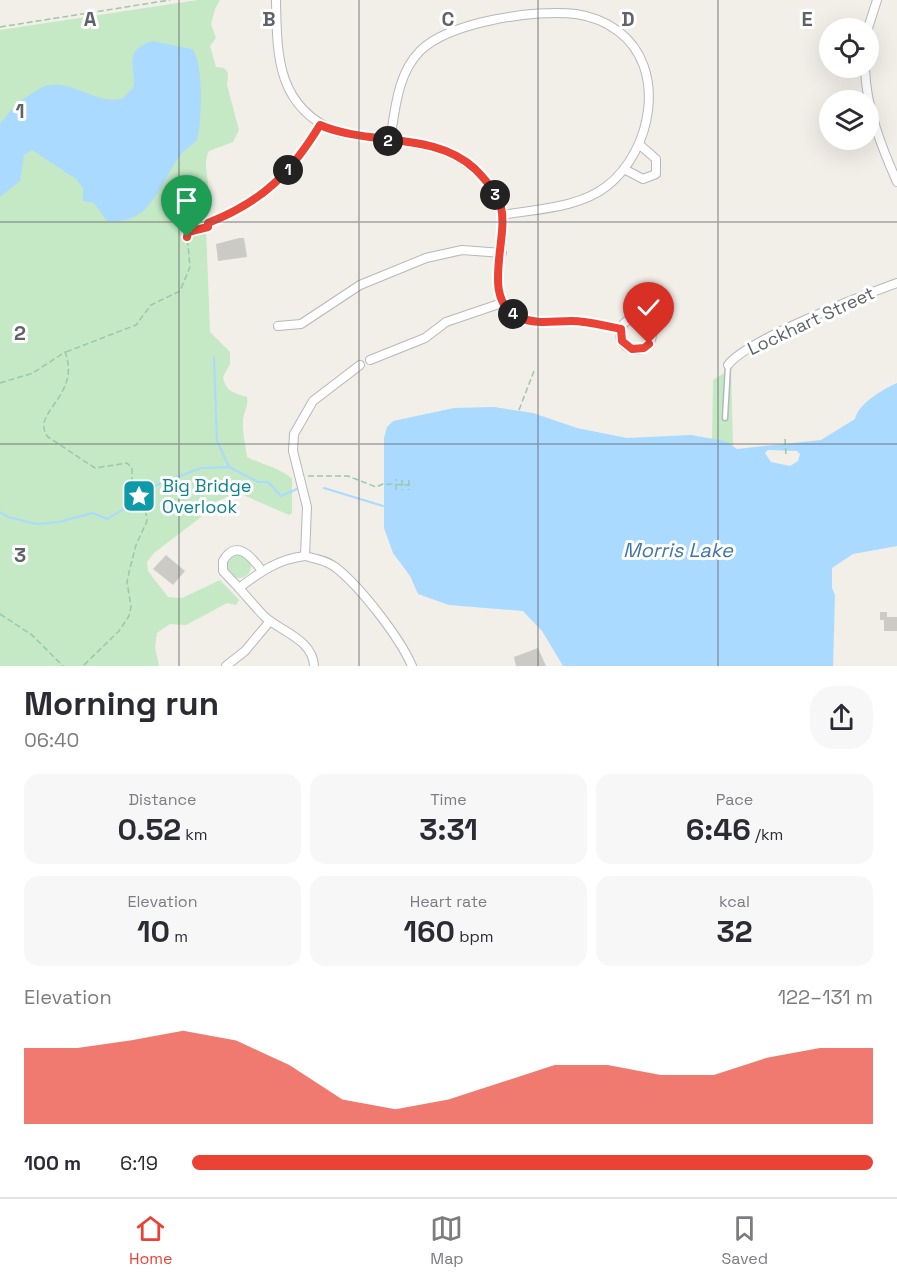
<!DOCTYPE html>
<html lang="en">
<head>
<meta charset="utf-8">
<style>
	body { margin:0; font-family:"Space Grotesk",sans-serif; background:#f7f7f7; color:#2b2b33; height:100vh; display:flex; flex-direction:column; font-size:22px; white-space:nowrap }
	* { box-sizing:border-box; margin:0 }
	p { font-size:20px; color:#7c7c81 }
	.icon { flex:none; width:33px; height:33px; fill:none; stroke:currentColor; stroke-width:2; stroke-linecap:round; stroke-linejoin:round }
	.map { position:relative; height:666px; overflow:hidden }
	.sheet { display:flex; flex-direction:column; background:#fff; flex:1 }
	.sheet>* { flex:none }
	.fabs { position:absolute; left:819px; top:18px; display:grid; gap:12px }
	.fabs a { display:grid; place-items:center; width:60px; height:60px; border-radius:50%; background:#fff; box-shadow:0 6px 24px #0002; font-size:30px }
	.pin { position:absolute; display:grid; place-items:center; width:51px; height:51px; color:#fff; margin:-62px -26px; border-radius:50% 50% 50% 0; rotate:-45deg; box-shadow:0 0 6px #0007 }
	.pin .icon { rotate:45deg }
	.km { position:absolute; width:30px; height:30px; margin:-15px; border-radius:50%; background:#222; color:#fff; font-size:16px; line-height:30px; text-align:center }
	.round { display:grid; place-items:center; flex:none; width:63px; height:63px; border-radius:24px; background:#f7f7f7 }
	.summary { display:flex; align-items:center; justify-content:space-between; height:102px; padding:0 24px }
	h1 { font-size:33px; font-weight:700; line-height:45px }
	.metrics { display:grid; grid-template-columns:repeat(3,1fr); gap:9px; height:102px; padding:6px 24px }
	.metrics div { display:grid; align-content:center; border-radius:15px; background:#f7f7f7; text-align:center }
	.metrics b { font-size:30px; font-weight:700 }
	.metrics small { font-size:16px; font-weight:400 }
	.metrics p { font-size:16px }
	.chart { height:168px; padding:12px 24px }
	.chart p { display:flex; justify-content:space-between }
	.chart svg { width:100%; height:108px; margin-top:6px; fill:#ea4335; opacity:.7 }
	ul { padding:0 24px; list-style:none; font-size:20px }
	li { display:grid; grid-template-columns:96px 72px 1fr; align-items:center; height:45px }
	li i { height:15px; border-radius:8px; background:#ea4335 }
	.tabs { display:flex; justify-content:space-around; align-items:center; height:84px; border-top:2px solid #e1e1e2; background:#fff; font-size:16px; color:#7c7c81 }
	.tabs a { display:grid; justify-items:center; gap:3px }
	.tabs .active { color:#ea4335 }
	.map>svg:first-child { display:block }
	.green { fill:#c5e8c5 }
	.water { fill:#aadaff; fill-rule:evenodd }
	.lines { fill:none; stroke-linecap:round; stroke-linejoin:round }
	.stream { stroke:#aadaff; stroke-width:2 }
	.building { fill:#cccac5 }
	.lane-casing { stroke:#b5b8bc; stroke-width:7 }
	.street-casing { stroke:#b5b8bc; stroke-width:10 }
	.path { stroke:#9cc7a9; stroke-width:1.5; stroke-dasharray:6 3; stroke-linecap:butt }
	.lane { stroke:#fff; stroke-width:4 }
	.street { stroke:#fff; stroke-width:8 }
	.route-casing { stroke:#fff; stroke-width:12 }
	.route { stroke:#ea4335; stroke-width:8 }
	.grid { fill:none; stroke:#5f6368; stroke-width:1.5; stroke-opacity:0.55 }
	.labels { text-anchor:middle; stroke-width:6; stroke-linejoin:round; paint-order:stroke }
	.street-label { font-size:18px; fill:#5f6368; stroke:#fff }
	.culture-label { font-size:18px; fill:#0d838f; stroke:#fff; text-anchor:start }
	.water-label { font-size:20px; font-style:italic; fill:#4174aa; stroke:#fff }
	.grid-label { font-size:20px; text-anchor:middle; font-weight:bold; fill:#5f6368; stroke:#fff; stroke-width:6; stroke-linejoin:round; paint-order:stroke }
</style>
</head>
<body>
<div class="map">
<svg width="897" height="666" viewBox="0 0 897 666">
	<rect width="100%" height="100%" fill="#f1efe8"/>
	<g class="green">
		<path d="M198 0H220L215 9 211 24 216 38 210 46 216 67 224 68 228 73 227 85 239 130 233 142 209 151C200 169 214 182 205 201L210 332 230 352V364L223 377C226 392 234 393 247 397 249 407 243 412 243 421 242 434 246 445 247 457 259 463 284 470 292 479V513L289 515 241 494 227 497 213 503 201 517 154 553 147 562 148 571 168 597 182 598 220 580 239 600 236 605 227 603 186 625 170 624 157 633 155 647 159 666H0V30Z"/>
		<path d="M731 369 733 448 725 441 712 440 713 380Z"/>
		<circle cx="239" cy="566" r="12"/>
	</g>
	<g class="water">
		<path d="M152 41 192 49C204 63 202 121 197 140 193 144 187 148 183 152 160 179 154 226 107 221L94 203 83 201V188L76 179 32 150 24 155 20 181 0 197V123C5 119 7 114 12 109 19 101 33 92 43 87 70 76 95 107 124 98L134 86C135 62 123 52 152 41Z"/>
		<path d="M897 383V546L853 554 832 568V588L835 595 833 666H563L542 631 523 611 449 605 418 594 410 576 393 553 384 528V438L387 427 393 421 454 408 494 407 533 413 577 428 627 438 691 435 725 441 737 449 821 440 855 419C858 404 883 389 897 383ZM768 450 797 451 800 454 798 461 790 466 771 462 765 453Z"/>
	</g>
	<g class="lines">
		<g class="stream">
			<path d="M214 357 217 441 229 467"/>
			<path d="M324 488 383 506"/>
			<path d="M0 512 8 517 37 524 59 522 93 513 107 519 126 508 146 489 201 468 229 467 258 482H268L281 496 297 489"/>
		</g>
	</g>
	<g class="building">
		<path d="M239 238H244L247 257 218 261 216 244Z"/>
		<path d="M166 555 185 571 173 585 153 569Z"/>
		<path d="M880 612H887V617H897V631H884V620H880Z"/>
		<path d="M538 648 546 666H516L514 657Z"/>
	</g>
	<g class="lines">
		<defs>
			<path id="lane" d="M725 418 728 365"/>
			<g id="street">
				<path d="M276 0C277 57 277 107 337 132 391 144 446 135 485 180 496 192 502 206 503 222 504 250 492 276 502 303L446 322 425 338 370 360"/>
				<path d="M868 28 877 0"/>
				<path d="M865 68C866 107 881 146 897 182"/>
				<path d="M390 141C395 111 397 74 420 51 449 22 535 9 576 14 590 16 606 22 618 31 668 68 652 151 607 186 579 208 536 209 502 215"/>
				<path d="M624 169 643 179 656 174V159L640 145"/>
				<path d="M207 224C261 202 290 175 320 125"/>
				<path d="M502 303C527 328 539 321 570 321 588 321 604 325 621 329"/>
				<circle cx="636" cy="334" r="16"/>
				<path d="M278 326 301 324 360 285 426 258 462 250 502 253"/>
				<path d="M360 365 313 401 294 434 293 451 307 507 305 556C316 559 326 560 335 567 360 586 400 638 412 666"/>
				<path d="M728 365C746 340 864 295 897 283"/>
				<path d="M305 556C278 559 260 572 239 588 248 598 256 608 265 617 282 632 313 640 314 666"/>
				<path d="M239 588 223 571V561C236 538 252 557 262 571"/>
				<path d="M226 666 245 651 270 621"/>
			</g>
		</defs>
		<use href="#lane" class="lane-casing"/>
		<use href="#street" class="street-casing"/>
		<g class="path">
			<path d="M0 27 170 0"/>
			<path d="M66 352 136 325 151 305 180 291 190 267 187 234 202 229"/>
			<path d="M0 383 33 373 65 352C82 396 29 413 48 437L95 468 127 463 132 468V482L146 513 147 521 136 545 130 568 127 582 131 607 129 616 119 631 83 666"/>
			<path d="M519 410 534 371"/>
			<path d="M785 439 786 455"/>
			<path d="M308 476H348L376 487 383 484 409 485"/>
			<path d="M402 480V490"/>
			<path d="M409 480V490"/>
			<path d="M396 490V479"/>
			<path d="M0 614 32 635 63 666"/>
		</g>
		<use href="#lane" class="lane"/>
		<use href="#street" class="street"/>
	</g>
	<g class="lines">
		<defs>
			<path id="route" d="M187 237 188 232 208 227V223C262 202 290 174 320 125 368 146 435 131 475 169 485 179 497 193 501 207 509 239 480 299 518 317 536 325 552 321 571 321 589 321 604 326 621 329L622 341 632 349 644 348 649 344"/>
		</defs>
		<use href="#route" class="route-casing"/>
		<use href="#route" class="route"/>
	</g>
	<path class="grid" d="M179 0V666M359 0V666M538 0V666M718 0V666M0 222H897M0 444H897"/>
	<defs>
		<symbol id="sight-square" viewBox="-11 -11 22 22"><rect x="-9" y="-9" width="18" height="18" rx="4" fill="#0f9aa8" stroke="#fff"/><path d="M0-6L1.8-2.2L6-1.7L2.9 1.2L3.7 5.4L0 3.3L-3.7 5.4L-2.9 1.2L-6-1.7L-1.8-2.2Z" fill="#fff"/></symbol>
	</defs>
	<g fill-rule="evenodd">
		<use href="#sight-square" x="120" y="477" width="38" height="38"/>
	</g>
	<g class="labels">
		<g class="street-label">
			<text transform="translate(811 321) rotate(-25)" y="6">Lockhart Street</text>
		</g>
		<g class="culture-label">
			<text x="162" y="492">Big Bridge<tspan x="162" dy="21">Overlook</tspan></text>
		</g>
		<g class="water-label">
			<text x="678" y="557">Morris Lake</text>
		</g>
	</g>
	<g class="grid-label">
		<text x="90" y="26">A</text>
		<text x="269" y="26">B</text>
		<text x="448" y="26">C</text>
		<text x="628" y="26">D</text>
		<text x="807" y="26">E</text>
		<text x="20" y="118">1</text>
		<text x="20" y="340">2</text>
		<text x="20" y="562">3</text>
	</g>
</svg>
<div class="fabs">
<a><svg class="icon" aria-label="locate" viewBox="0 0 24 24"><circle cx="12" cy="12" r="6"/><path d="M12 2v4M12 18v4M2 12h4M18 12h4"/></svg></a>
<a><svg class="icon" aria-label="layers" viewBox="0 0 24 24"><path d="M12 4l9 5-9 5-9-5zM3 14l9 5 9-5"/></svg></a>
</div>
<div class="pin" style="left:187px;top:237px;background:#1e9e55"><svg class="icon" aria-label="arrive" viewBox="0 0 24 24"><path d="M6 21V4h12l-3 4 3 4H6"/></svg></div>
<div class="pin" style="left:649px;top:344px;background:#d93025"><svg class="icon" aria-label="check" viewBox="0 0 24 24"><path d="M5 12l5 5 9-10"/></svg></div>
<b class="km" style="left:288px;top:170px">1</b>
<b class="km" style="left:388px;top:141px">2</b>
<b class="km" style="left:495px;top:195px">3</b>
<b class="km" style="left:513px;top:314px">4</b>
</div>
<section class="sheet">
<div class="summary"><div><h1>Morning run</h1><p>06:40</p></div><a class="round"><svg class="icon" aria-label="share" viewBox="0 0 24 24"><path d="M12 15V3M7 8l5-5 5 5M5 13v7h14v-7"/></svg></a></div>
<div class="metrics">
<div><p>Distance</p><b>0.52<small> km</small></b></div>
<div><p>Time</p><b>3:31</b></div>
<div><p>Pace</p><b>6:46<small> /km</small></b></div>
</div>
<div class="metrics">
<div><p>Elevation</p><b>10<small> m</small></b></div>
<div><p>Heart rate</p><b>160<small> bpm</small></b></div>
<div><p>kcal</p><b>32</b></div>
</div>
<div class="chart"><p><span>Elevation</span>122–131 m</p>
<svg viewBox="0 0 160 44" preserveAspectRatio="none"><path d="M0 44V13L10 13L20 10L30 6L40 10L50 20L60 34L70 38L80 34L90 27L100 20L110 20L120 24L130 24L140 17L150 13L160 13V44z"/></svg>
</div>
<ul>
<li><b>100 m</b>6:19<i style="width:100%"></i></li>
</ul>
</section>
<nav class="tabs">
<a class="active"><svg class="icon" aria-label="home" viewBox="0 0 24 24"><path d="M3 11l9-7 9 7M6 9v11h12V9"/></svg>Home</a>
<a><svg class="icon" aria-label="map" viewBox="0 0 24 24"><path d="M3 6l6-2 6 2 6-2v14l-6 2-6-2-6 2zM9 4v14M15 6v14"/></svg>Map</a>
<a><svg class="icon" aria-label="saved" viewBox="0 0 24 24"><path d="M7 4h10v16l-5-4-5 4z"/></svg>Saved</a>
</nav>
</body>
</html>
